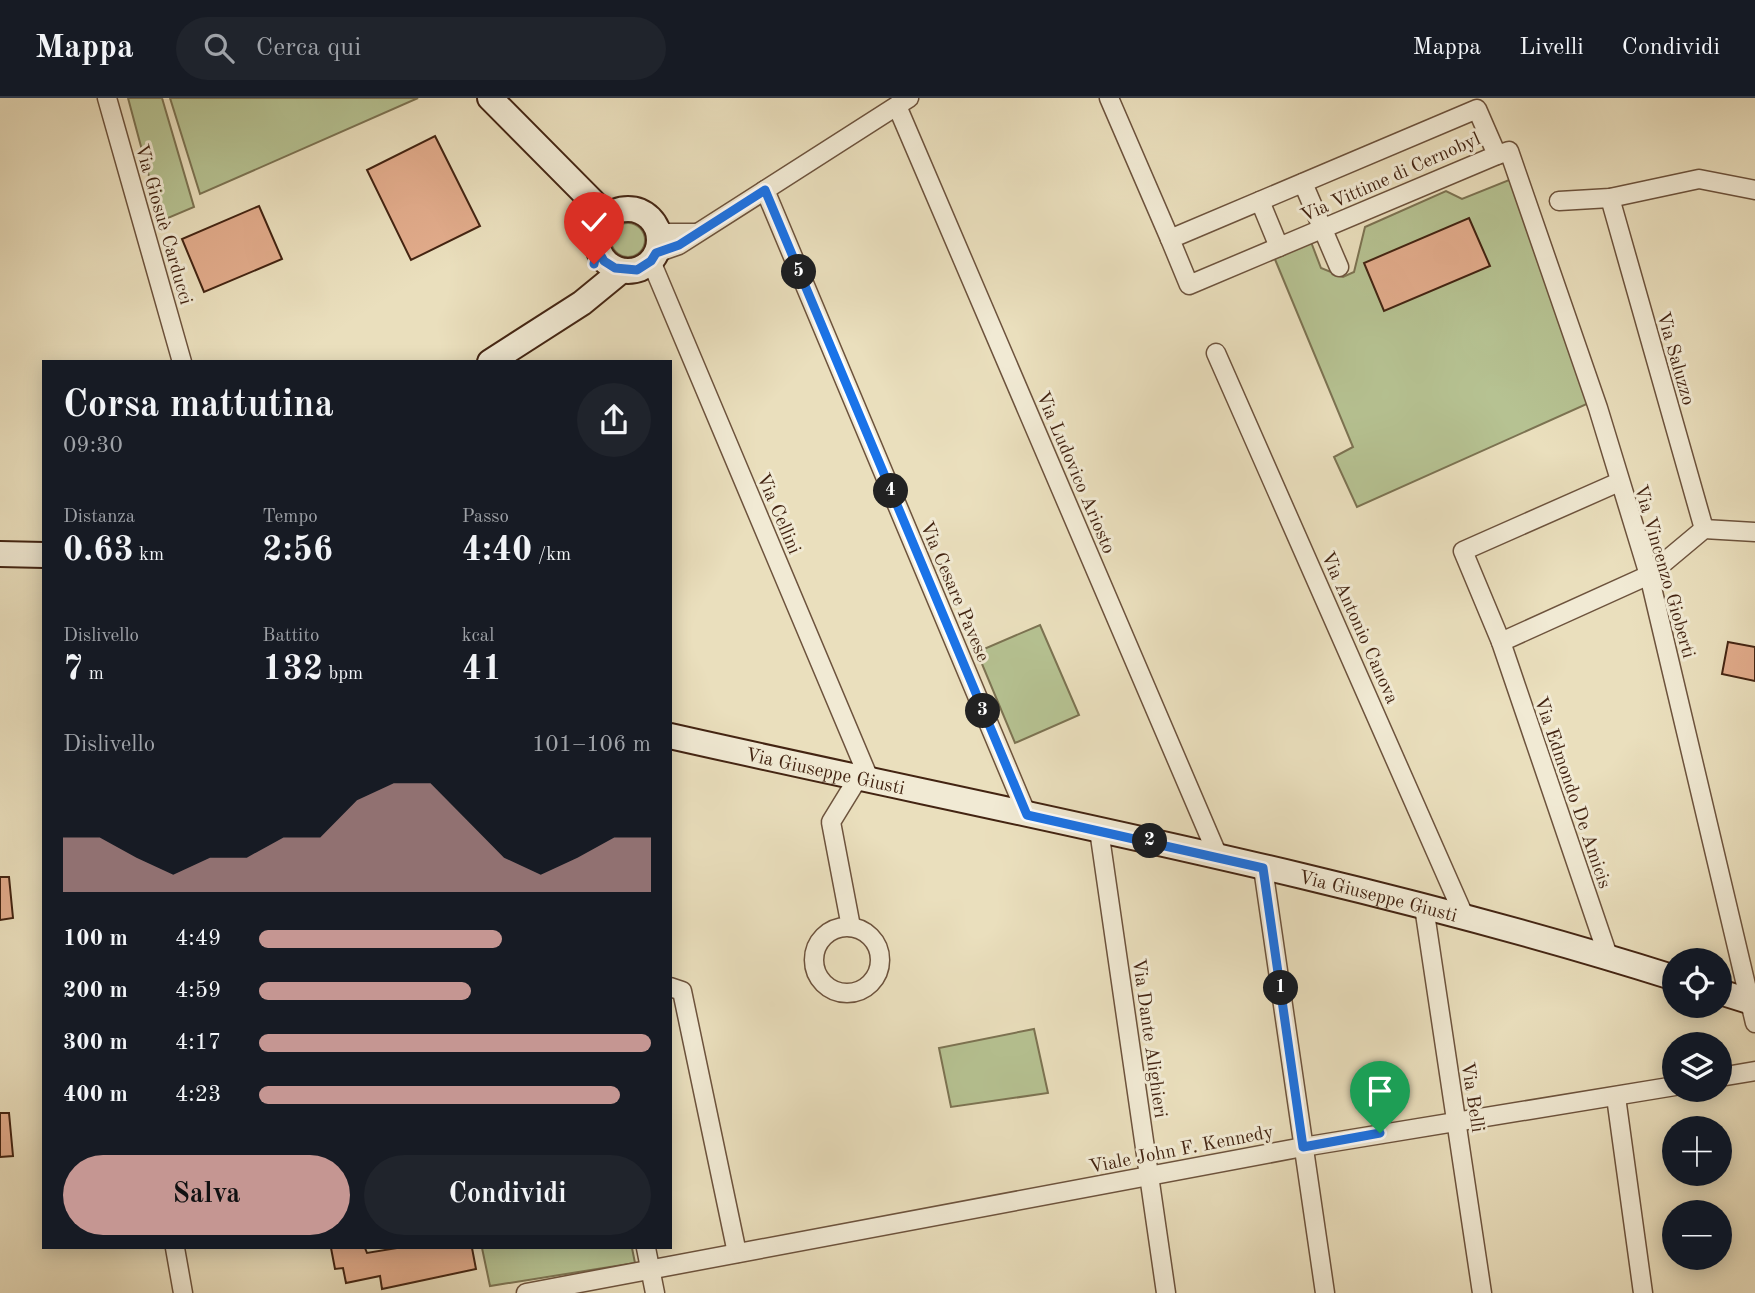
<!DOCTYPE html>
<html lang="it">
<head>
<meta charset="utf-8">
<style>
	body { margin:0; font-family:"Old Standard TT",serif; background:#20242c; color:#f1f3f6; height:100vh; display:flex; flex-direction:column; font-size:26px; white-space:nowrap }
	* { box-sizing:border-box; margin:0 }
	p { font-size:23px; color:#9ea1a6 }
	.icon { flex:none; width:38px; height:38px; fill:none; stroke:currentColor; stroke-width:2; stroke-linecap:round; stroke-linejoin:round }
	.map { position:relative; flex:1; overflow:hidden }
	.side { position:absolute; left:42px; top:262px; width:630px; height:889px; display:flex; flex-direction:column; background:#171b24; border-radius:0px; box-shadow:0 4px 18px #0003 }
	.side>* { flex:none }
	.fabs { position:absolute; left:1662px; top:850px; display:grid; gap:14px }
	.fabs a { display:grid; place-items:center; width:70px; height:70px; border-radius:50%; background:#171b24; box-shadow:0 4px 18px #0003; font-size:35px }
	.pin { position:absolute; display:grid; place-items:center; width:60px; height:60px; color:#fff; margin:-72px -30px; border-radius:50% 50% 50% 0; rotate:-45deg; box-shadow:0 0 7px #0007 }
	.pin .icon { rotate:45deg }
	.km { position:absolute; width:35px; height:35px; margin:-18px; border-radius:50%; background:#222; color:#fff; font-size:19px; line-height:35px; text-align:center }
	.round { display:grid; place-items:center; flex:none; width:74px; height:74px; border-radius:37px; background:#20242c }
	.summary { display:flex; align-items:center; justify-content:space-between; height:119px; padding:0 21px }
	h1 { font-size:38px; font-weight:700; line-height:52px }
	.figures { display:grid; grid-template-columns:repeat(3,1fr); gap:10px; height:119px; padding:7px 21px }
	.figures div { display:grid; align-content:center }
	.figures b { font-size:35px; font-weight:700 }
	.figures small { font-size:19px; font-weight:400 }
	.figures p { font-size:19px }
	.chart { height:196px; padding:14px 21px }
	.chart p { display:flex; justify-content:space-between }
	.chart svg { width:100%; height:126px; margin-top:7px; fill:#c59692; opacity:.7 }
	.primary-button { display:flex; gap:14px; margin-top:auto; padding:14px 21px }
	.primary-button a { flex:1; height:80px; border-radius:42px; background:#c59692; color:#111; font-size:28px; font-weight:700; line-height:80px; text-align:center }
	.primary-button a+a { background:#20242c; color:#f1f3f6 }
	ul { padding:0 21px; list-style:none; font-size:23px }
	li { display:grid; grid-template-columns:112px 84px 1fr; align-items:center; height:52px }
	li i { height:18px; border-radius:9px; background:#c59692 }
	header { display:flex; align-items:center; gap:42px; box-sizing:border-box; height:98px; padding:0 35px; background:#171b24; border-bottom:2px solid #363941 }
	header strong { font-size:33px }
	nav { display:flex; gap:38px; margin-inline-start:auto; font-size:24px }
	.search { width:490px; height:63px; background:#20242c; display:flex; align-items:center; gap:18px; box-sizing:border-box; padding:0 24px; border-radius:38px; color:#9ea1a6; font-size:26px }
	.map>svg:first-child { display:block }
	.green { fill:#b6c292; stroke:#7c7352; stroke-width:2 }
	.building { fill:#e2ac8c; stroke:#432412; stroke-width:2 }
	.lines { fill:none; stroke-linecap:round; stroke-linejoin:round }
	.street-casing { stroke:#6d533d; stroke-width:21 }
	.secondary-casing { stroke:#432412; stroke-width:28 }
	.street { stroke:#f1ead4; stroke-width:18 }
	.secondary { stroke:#f1ead4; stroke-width:24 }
	.route-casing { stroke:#fff; stroke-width:14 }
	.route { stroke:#1a73e8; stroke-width:9 }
	.labels { text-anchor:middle; stroke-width:6; stroke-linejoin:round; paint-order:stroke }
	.street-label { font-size:19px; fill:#432412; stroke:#f1ead4 }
</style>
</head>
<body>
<header>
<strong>Mappa</strong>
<div class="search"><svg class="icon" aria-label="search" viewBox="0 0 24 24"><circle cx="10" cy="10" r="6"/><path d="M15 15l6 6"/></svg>Cerca qui</div>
<nav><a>Mappa</a><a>Livelli</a><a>Condividi</a></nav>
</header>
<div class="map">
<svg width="1755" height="1195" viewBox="0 0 1755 1195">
	<rect width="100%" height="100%" fill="#eadfbd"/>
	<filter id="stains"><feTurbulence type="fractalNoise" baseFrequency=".00286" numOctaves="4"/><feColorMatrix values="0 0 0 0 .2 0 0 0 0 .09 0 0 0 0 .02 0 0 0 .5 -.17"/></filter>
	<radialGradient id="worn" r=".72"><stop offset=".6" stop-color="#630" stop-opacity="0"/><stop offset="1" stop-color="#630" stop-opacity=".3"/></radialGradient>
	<g class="green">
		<path d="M128 0H162L194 109 161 123Z"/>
		<path d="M170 0H418L200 96Z"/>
		<path d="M1514 80 1589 305 1357 409 1334 359 1353 349 1274 159 1311 144 1321 170 1343 179 1354 174 1365 129 1446 93 1462 101Z"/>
		<circle cx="628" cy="142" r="17"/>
		<path d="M1040 527 1079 617 1015 645 977 554Z"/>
		<path d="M1034 931 1048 995 951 1009 939 950Z"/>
		<path d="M482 1150H632L635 1165 490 1188Z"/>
	</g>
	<g class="building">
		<path d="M435 38 480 128 411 162 367 72Z"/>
		<path d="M259 108 282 161 204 194 182 141Z"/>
		<path d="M1469 120 1490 168 1384 213 1364 165Z"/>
		<path d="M1728 544 1755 549V583L1722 576Z"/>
		<path d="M0 779H9L13 820 0 822Z"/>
		<path d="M0 1015H9L13 1058 0 1059Z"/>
		<path d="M331 1150H365L367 1155 397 1150H472L476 1171 382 1191 380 1178 346 1185 343 1170 335 1171Z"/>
	</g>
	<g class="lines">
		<defs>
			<g id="street">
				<path d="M107 0 182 264"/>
				<path d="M1109 0 1170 141"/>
				<path d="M897 8 1218 758"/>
				<path d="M1477 11 1497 57 1189 187 1170 141Z"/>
				<path d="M1497 57 1509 53 1598 310 1649 477 1755 925"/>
				<path d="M1303 85 1339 169"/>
				<path d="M765 92 1027 717"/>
				<path d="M1610 100 1704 431"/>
				<path d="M1260 103 1279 149"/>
				<path d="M1559 103 1610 100 1699 81 1755 92"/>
				<path d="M656 127 665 135H696"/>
				<path d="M656 155 679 147 909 0"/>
				<path d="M651 163 870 683"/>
				<path d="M1216 255 1465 820"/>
				<path d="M1501 544 1649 477 1704 431 1755 434"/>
				<path d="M1099 732 1166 1195"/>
				<path d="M1263 770 1325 1195"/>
				<path d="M1424 809 1482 1195"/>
				<path d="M851 829 831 724 858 680"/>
				<circle cx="847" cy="862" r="33"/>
				<path d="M1608 858 1501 544 1463 453 1619 384"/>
				<path d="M670 889 682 893 737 1155"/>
				<path d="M1720 979 1755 973"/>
				<path d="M1616 999 1643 1195"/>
				<path d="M175 1150 183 1195"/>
				<path d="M646 1150 655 1195"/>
				<path d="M526 1195 1303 1049 1675 988"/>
			</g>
			<g id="secondary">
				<path d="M490 0 607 118"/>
				<circle cx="628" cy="142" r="31"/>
				<path d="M490 264 582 205 621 173"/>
				<path d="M0 456 44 457"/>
				<path id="s1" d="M670 638C1006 714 1346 776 1675 880"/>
				<path d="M1720 894 1755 905"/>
			</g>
		</defs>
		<use href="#street" class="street-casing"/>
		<use href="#secondary" class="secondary-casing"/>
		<use href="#street" class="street"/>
		<use href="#secondary" class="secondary"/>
	</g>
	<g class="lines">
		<defs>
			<path id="route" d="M594 166 597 151 604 163 615 170 637 172 651 163 656 155 679 147 765 92 1027 717 1263 770 1303 1049 1380 1035"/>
		</defs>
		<use href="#route" class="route-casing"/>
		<use href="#route" class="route"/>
	</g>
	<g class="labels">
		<g class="street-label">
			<text transform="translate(1390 78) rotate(-24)" y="7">Via Vittime di Cernobyl</text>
			<text transform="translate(165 126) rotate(74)" y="7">Via Giosuè Carducci</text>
			<text transform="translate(1677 260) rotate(74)" y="7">Via Saluzzo</text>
			<text transform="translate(1077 374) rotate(67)" y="7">Via Ludovico Ariosto</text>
			<text transform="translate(780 415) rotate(67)" y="7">Via Cellini</text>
			<text transform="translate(1666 473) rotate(74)" y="7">Via Vincenzo Gioberti</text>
			<text transform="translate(956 493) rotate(67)" y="7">Via Cesare Pavese</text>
			<text transform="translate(1361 529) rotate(66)" y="7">Via Antonio Canova</text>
			<text dy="7" stroke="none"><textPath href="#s1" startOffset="159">Via Giuseppe Giusti</textPath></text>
			<text transform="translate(1574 694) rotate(71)" y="7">Via Edmondo De Amicis</text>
			<text dy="7" stroke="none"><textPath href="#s1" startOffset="726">Via Giuseppe Giusti</textPath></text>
			<text transform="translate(1151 940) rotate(82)" y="7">Via Dante Alighieri</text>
			<text transform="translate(1474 999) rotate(81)" y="7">Via Belli</text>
			<text transform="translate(1181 1050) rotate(-11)" y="7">Viale John F. Kennedy</text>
		</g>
	</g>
	<rect width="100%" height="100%" filter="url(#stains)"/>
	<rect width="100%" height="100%" fill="url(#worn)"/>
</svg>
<div class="fabs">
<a><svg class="icon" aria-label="locate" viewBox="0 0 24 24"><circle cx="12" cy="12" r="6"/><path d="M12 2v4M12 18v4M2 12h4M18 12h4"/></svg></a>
<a><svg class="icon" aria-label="layers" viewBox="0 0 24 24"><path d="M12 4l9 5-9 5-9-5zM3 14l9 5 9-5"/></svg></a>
<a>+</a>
<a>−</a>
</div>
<div class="pin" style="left:1380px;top:1035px;background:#1e9e55"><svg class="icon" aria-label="arrive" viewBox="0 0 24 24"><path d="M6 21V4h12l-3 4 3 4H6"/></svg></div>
<div class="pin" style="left:594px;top:166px;background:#d93025"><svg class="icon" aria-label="check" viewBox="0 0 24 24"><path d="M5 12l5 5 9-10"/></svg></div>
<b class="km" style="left:1281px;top:890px">1</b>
<b class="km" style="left:1150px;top:743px">2</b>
<b class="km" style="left:983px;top:613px">3</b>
<b class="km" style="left:891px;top:393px">4</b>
<b class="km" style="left:799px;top:174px">5</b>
<section class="side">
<div class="summary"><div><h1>Corsa mattutina</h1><p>09:30</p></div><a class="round"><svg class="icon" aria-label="share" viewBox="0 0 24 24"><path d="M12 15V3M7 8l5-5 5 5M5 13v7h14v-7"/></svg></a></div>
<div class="figures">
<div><p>Distanza</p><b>0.63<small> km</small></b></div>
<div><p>Tempo</p><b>2:56</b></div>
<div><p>Passo</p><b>4:40<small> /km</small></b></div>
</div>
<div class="figures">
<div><p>Dislivello</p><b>7<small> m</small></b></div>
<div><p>Battito</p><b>132<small> bpm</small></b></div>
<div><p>kcal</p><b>41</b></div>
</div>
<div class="chart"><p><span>Dislivello</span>101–106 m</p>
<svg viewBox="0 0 160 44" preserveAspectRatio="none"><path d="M0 44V25L10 25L20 32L30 38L40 32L50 32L60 25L70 25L80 12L90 6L100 6L110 19L120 32L130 38L140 32L150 25L160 25V44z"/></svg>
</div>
<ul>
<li><b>100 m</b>4:49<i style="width:62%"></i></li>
<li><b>200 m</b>4:59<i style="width:54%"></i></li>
<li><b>300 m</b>4:17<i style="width:100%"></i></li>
<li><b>400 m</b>4:23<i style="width:92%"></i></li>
</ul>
<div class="primary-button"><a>Salva</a><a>Condividi</a></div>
</section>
</div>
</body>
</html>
